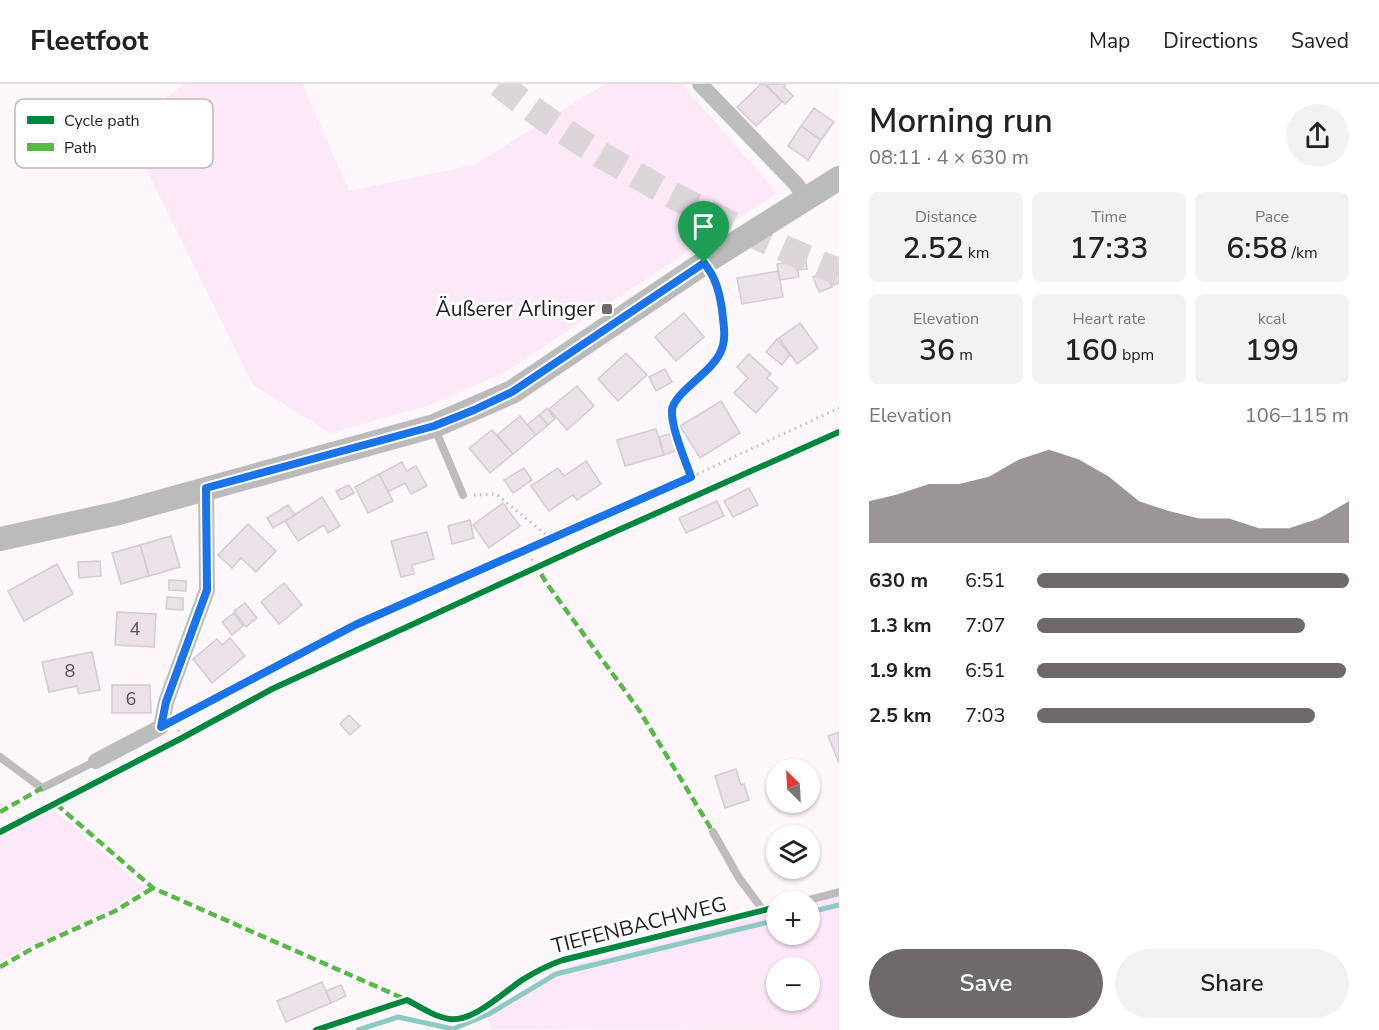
<!DOCTYPE html>
<html lang="en">
<head>
<meta charset="utf-8">
<style>
	body { margin:0; font-family:"Nunito Sans",sans-serif; background:#f2f2f2; color:#222; height:100vh; display:flex; flex-direction:column; font-size:22px; white-space:nowrap }
	* { box-sizing:border-box; margin:0 }
	p { font-size:20px; color:#767676 }
	.icon { flex:none; width:33px; height:33px; fill:none; stroke:currentColor; stroke-width:2; stroke-linecap:round; stroke-linejoin:round }
	.map { position:relative; flex:1; overflow:hidden }
	.panel { display:flex; flex-direction:column; background:#fff; width:540px }
	.panel>* { flex:none }
	.needle { width:39px; rotate:336deg }
	.fabs { position:absolute; left:766px; top:675px; display:grid; gap:12px }
	.fabs a { display:grid; place-items:center; width:54px; height:54px; border-radius:50%; background:#fff; box-shadow:0 2px 4px #0004; font-size:30px }
	.pin { position:absolute; display:grid; place-items:center; width:51px; height:51px; color:#fff; margin:-62px -26px; border-radius:50% 50% 50% 0; rotate:-45deg; box-shadow:0 0 6px #0007 }
	.pin .icon { rotate:45deg }
	.round { display:grid; place-items:center; flex:none; width:63px; height:63px; border-radius:32px; background:#f2f2f2 }
	.head { display:flex; align-items:center; justify-content:space-between; height:102px; padding:0 30px }
	h1 { font-size:33px; font-weight:600; line-height:45px }
	.stats { display:grid; grid-template-columns:repeat(3,1fr); gap:9px; height:102px; padding:6px 30px }
	.stats div { display:grid; align-content:center; border-radius:9px; background:#f2f2f2; text-align:center }
	.stats b { font-size:30px; font-weight:600 }
	.stats small { font-size:16px; font-weight:400 }
	.stats p { font-size:16px }
	.chart { height:168px; padding:12px 30px }
	.chart p { display:flex; justify-content:space-between }
	.chart svg { width:100%; height:108px; margin-top:6px; fill:#6e696d; opacity:.7 }
	.cta { display:flex; gap:12px; margin-top:auto; padding:12px 30px }
	.cta a { flex:1; height:69px; border-radius:36px; background:#6e696d; color:#fff; font-size:24px; font-weight:600; line-height:69px; text-align:center }
	.cta a+a { background:#f2f2f2; color:#222 }
	ul { padding:0 30px; list-style:none; font-size:20px }
	li { display:grid; grid-template-columns:96px 72px 1fr; align-items:center; height:45px }
	li i { height:15px; border-radius:8px; background:#6e696d }
	header { display:flex; align-items:center; gap:36px; box-sizing:border-box; height:84px; padding:0 30px; background:#fff; border-bottom:2px solid #e0e0e0 }
	header strong { font-size:28px }
	nav { display:flex; gap:33px; margin-inline-start:auto; font-size:21px }
	main { display:flex; flex:1; min-height:0 }
	.map>svg:first-child { display:block }
	.green { fill:#fce8f7; fill-rule:evenodd }
	.lines { fill:none; stroke-linecap:round; stroke-linejoin:round }
	.stream { stroke:#8ecac1; stroke-width:5 }
	.building { fill:#ece0e9; stroke:#d1cdd0; stroke-width:1.5 }
	.trunk-tunnel { stroke:#dcd6da; stroke-width:27; stroke-dasharray:27 14; stroke-linecap:butt }
	.path { stroke:#bfbcbe; stroke-width:3; stroke-dasharray:1.5 4.5; stroke-linecap:butt }
	.service { stroke:#bdbcbd; stroke-width:8 }
	.minor { stroke:#bdbcbd; stroke-width:16 }
	.secondary { stroke:#bcbbbc; stroke-width:24 }
	.quiet { stroke:#58b947; stroke-width:4.5; stroke-dasharray:9 4.5; stroke-linecap:butt }
	.cycleway-casing { stroke:#fff; stroke-width:10 }
	.cycleway { stroke:#00873e; stroke-width:6 }
	.route-casing { stroke:#fff; stroke-width:12 }
	.route { stroke:#1a73e8; stroke-width:8 }
	.poi-dot { fill:#6e696d; stroke:#fff; stroke-width:2 }
	.labels { text-anchor:middle; stroke-width:6; stroke-linejoin:round; paint-order:stroke }
	.number-label { font-size:18px; fill:#565054 }
	.poi-label { font-size:21px; fill:#211d20; stroke:#fff; text-anchor:end }
	.street-label { font-size:21px; fill:#211d20; stroke:#fff }
	.key { fill:#fff; stroke:#bcbbbc; stroke-width:1.5 }
	.key-label { font-size:16px; fill:#211d20 }
</style>
</head>
<body>
<header>
<strong>Fleetfoot</strong>
<nav><a>Map</a><a>Directions</a><a>Saved</a></nav>
</header>
<main>
<div class="map">
<svg width="839" height="946" viewBox="0 0 839 946">
	<rect width="100%" height="100%" fill="#fdf7fb"/>
	<g class="green">
		<path d="M185 0H302L349 107 474 81 605 0H682L777 109 505 288 430 321 330 349 253 301 125 42Z"/>
		<path d="M52 725 144 804 104 829 0 877V752Z"/>
		<path d="M839 812V946L491 945 486 929 555 888 579 879 777 828V850H810V820ZM777 884H810V916H777Z"/>
	</g>
	<g class="lines">
		<g class="stream">
			<path d="M810 828 839 821"/>
			<path d="M358 946 398 933 453 945 489 930 556 890 777 836"/>
		</g>
	</g>
	<g class="building">
		<path d="M761 0H765L782 18 756 42 737 23Z"/>
		<path d="M769 0H786L784 3 793 12 785 20 767 2Z"/>
		<path d="M814 24 834 38 821 56 801 42Z"/>
		<path d="M801 42 821 56 808 76 788 62Z"/>
		<path d="M805 170 807 185 797 186 795 172Z"/>
		<path d="M839 173V199L831 202 822 180Z"/>
		<path d="M796 177 799 193 780 196 777 180Z"/>
		<path d="M778 187 783 213 742 220 737 194Z"/>
		<path d="M825 188 832 203 819 208 813 193Z"/>
		<path d="M684 229 704 253 676 277 655 253Z"/>
		<path d="M800 239 818 264 797 280 779 254Z"/>
		<path d="M777 255 790 271 782 281 766 268Z"/>
		<path d="M626 269 647 291 618 317 598 295Z"/>
		<path d="M749 270 771 290 767 294 778 304 756 329 734 309 748 294 737 283Z"/>
		<path d="M665 285 672 298 656 307 649 293Z"/>
		<path d="M577 302 594 322 567 346 549 325Z"/>
		<path d="M721 317 740 349 700 374 680 342Z"/>
		<path d="M547 324 555 335 548 341 539 331Z"/>
		<path d="M539 331 548 341 536 351 527 341Z"/>
		<path d="M520 332 536 351 513 370 497 351Z"/>
		<path d="M656 345 664 371 625 382 617 356Z"/>
		<path d="M492 346 513 370 490 389 469 364Z"/>
		<path d="M673 349 678 366 664 371 659 353Z"/>
		<path d="M586 377 601 400 577 416 573 411 549 427 531 402 558 384 564 392Z"/>
		<path d="M402 378 407 387 416 382 427 402 411 410 405 399 388 408 379 390Z"/>
		<path d="M524 384 532 396 513 409 504 396Z"/>
		<path d="M379 390 393 417 368 429 355 403Z"/>
		<path d="M349 401 354 409 341 416 336 407Z"/>
		<path d="M749 404 758 421 733 433 724 417Z"/>
		<path d="M322 413 340 442 328 449 324 441 298 457 285 437Z"/>
		<path d="M717 417 724 432 686 449 679 434Z"/>
		<path d="M503 419 520 442 489 464 473 441Z"/>
		<path d="M288 421 295 431 273 444 267 434Z"/>
		<path d="M470 436 474 454 452 460 448 442Z"/>
		<path d="M248 440 276 467 256 488 241 474 232 484 218 471Z"/>
		<path d="M427 448 434 475 412 481 414 490 401 493 391 457Z"/>
		<path d="M171 452 180 483 149 492 140 461Z"/>
		<path d="M140 461 149 492 121 500 112 469Z"/>
		<path d="M100 477 101 492 79 494 78 478Z"/>
		<path d="M57 480 73 510 24 537 8 507Z"/>
		<path d="M169 496 186 497V507L169 506Z"/>
		<path d="M284 499 302 521 279 540 261 518Z"/>
		<path d="M167 513 183 514V526L166 525Z"/>
		<path d="M245 519 257 534 246 543 234 527Z"/>
		<path d="M117 528 156 530 154 563 115 561Z"/>
		<path d="M234 529 243 542 232 551 222 538Z"/>
		<path d="M230 554 245 572 212 599 193 575 217 555 222 561Z"/>
		<path d="M92 568 100 606 79 610 77 602 49 608 42 578Z"/>
		<path d="M112 601H150L151 629H112Z"/>
		<path d="M349 631 360 642 350 651 340 640Z"/>
		<path d="M839 648V679L828 652Z"/>
		<path d="M736 685 741 701 744 700 749 716 725 724 715 692Z"/>
		<path d="M322 898 331 919 286 938 277 917Z"/>
		<path d="M341 901 346 912 331 919 326 907Z"/>
	</g>
	<g class="lines">
		<path class="trunk-tunnel" d="M499 0C601 81 719 138 839 188"/>
		<g class="path">
			<path d="M672 327 673 338 691 392"/>
			<path d="M474 411 496 410 550 454"/>
			<path d="M525 465 537 483"/>
			<path d="M181 632 355 541 691 393 839 324"/>
			<path d="M178 646 182 654"/>
		</g>
		<g class="service">
			<path d="M675 316C689 303 715 284 722 266 726 252 723 238 721 224 719 208 717 195 706 182"/>
			<path d="M435 345 463 411"/>
			<path d="M0 673 42 704 96 677"/>
			<path d="M713 748 739 794 763 826"/>
			<path d="M801 818 839 808"/>
			<path d="M316 946 407 916C420 923 435 933 450 935 473 938 503 909 522 896 535 888 548 881 563 876L777 823"/>
		</g>
		<g class="minor">
			<path d="M700 0 796 100 806 114"/>
			<path d="M96 677 161 643 166 618 207 506 206 404"/>
		</g>
		<path class="secondary" d="M0 455 119 429 434 342 512 308 704 179 839 94"/>
		<g class="quiet">
			<path d="M532 485 537 483 547 500 639 626 713 748"/>
			<path d="M56 720 153 804 407 916"/>
			<path d="M0 728 42 704"/>
			<path d="M0 883 35 863 115 827 153 804"/>
		</g>
		<defs>
			<g id="cycleway">
				<path d="M0 748 182 654 272 605 596 456 839 348"/>
				<path d="M316 946 407 916C420 923 435 933 450 935 473 938 503 909 522 896 535 888 548 881 563 876L777 823"/>
			</g>
		</defs>
		<use href="#cycleway" class="cycleway-casing"/>
		<use href="#cycleway" class="cycleway"/>
	</g>
	<g class="lines">
		<defs>
			<path id="route" d="M704 179C716 194 719 207 722 225 723 238 727 254 721 267 713 288 674 308 672 326 671 344 685 375 691 393L355 541 161 643 166 618 207 506 206 404 434 342 474 326 512 308Z"/>
		</defs>
		<use href="#route" class="route-casing"/>
		<use href="#route" class="route"/>
	</g>
	<rect class="poi-dot" x="601" y="219" width="12" height="12" rx="3"/>
	<g class="labels">
		<g class="number-label">
			<text x="135" y="551">4</text>
			<text x="70" y="593">8</text>
			<text x="131" y="621">6</text>
		</g>
		<g class="poi-label">
			<text x="595" y="232">Äußerer Arlinger</text>
		</g>
		<g class="street-label">
			<text transform="translate(639 841) rotate(-14)" y="7">TIEFENBACHWEG</text>
		</g>
	</g>
	<rect x="15" y="15" width="198" height="69" rx="9" class="key"/>
	<rect x="27" y="32" width="27" height="8" fill="#00873e"/>
	<rect x="27" y="59" width="27" height="8" fill="#58b947"/>
	<g class="key-label">
		<text x="64" y="42">Cycle path</text>
		<text x="64" y="69">Path</text>
	</g>
</svg>
<div class="fabs">
<a><svg class="needle" viewBox="-14 -14 28 28"><path d="M0-13l5 13h-10z" fill="#e53935"/><path d="M0 13l5-13h-10z" fill="#767676"/></svg></a>
<a><svg class="icon" aria-label="layers" viewBox="0 0 24 24"><path d="M12 4l9 5-9 5-9-5zM3 14l9 5 9-5"/></svg></a>
<a>+</a>
<a>−</a>
</div>
<div class="pin" style="left:704px;top:179px;background:#1e9e55"><svg class="icon" aria-label="arrive" viewBox="0 0 24 24"><path d="M6 21V4h12l-3 4 3 4H6"/></svg></div>
</div>
<section class="panel">
<div class="head"><div><h1>Morning run</h1><p>08:11 · 4 × 630 m</p></div><a class="round"><svg class="icon" aria-label="share" viewBox="0 0 24 24"><path d="M12 15V3M7 8l5-5 5 5M5 13v7h14v-7"/></svg></a></div>
<div class="stats">
<div><p>Distance</p><b>2.52<small> km</small></b></div>
<div><p>Time</p><b>17:33</b></div>
<div><p>Pace</p><b>6:58<small> /km</small></b></div>
</div>
<div class="stats">
<div><p>Elevation</p><b>36<small> m</small></b></div>
<div><p>Heart rate</p><b>160<small> bpm</small></b></div>
<div><p>kcal</p><b>199</b></div>
</div>
<div class="chart"><p><span>Elevation</span>106–115 m</p>
<svg viewBox="0 0 160 44" preserveAspectRatio="none"><path d="M0 44V27L10 24L20 20L30 20L40 17L50 10L60 6L70 10L80 17L90 27L100 31L110 34L120 34L130 38L140 38L150 34L160 27V44z"/></svg>
</div>
<ul>
<li><b>630 m</b>6:51<i style="width:100%"></i></li>
<li><b>1.3 km</b>7:07<i style="width:86%"></i></li>
<li><b>1.9 km</b>6:51<i style="width:99%"></i></li>
<li><b>2.5 km</b>7:03<i style="width:89%"></i></li>
</ul>
<div class="cta"><a>Save</a><a>Share</a></div>
</section>
</main>
</body>
</html>
